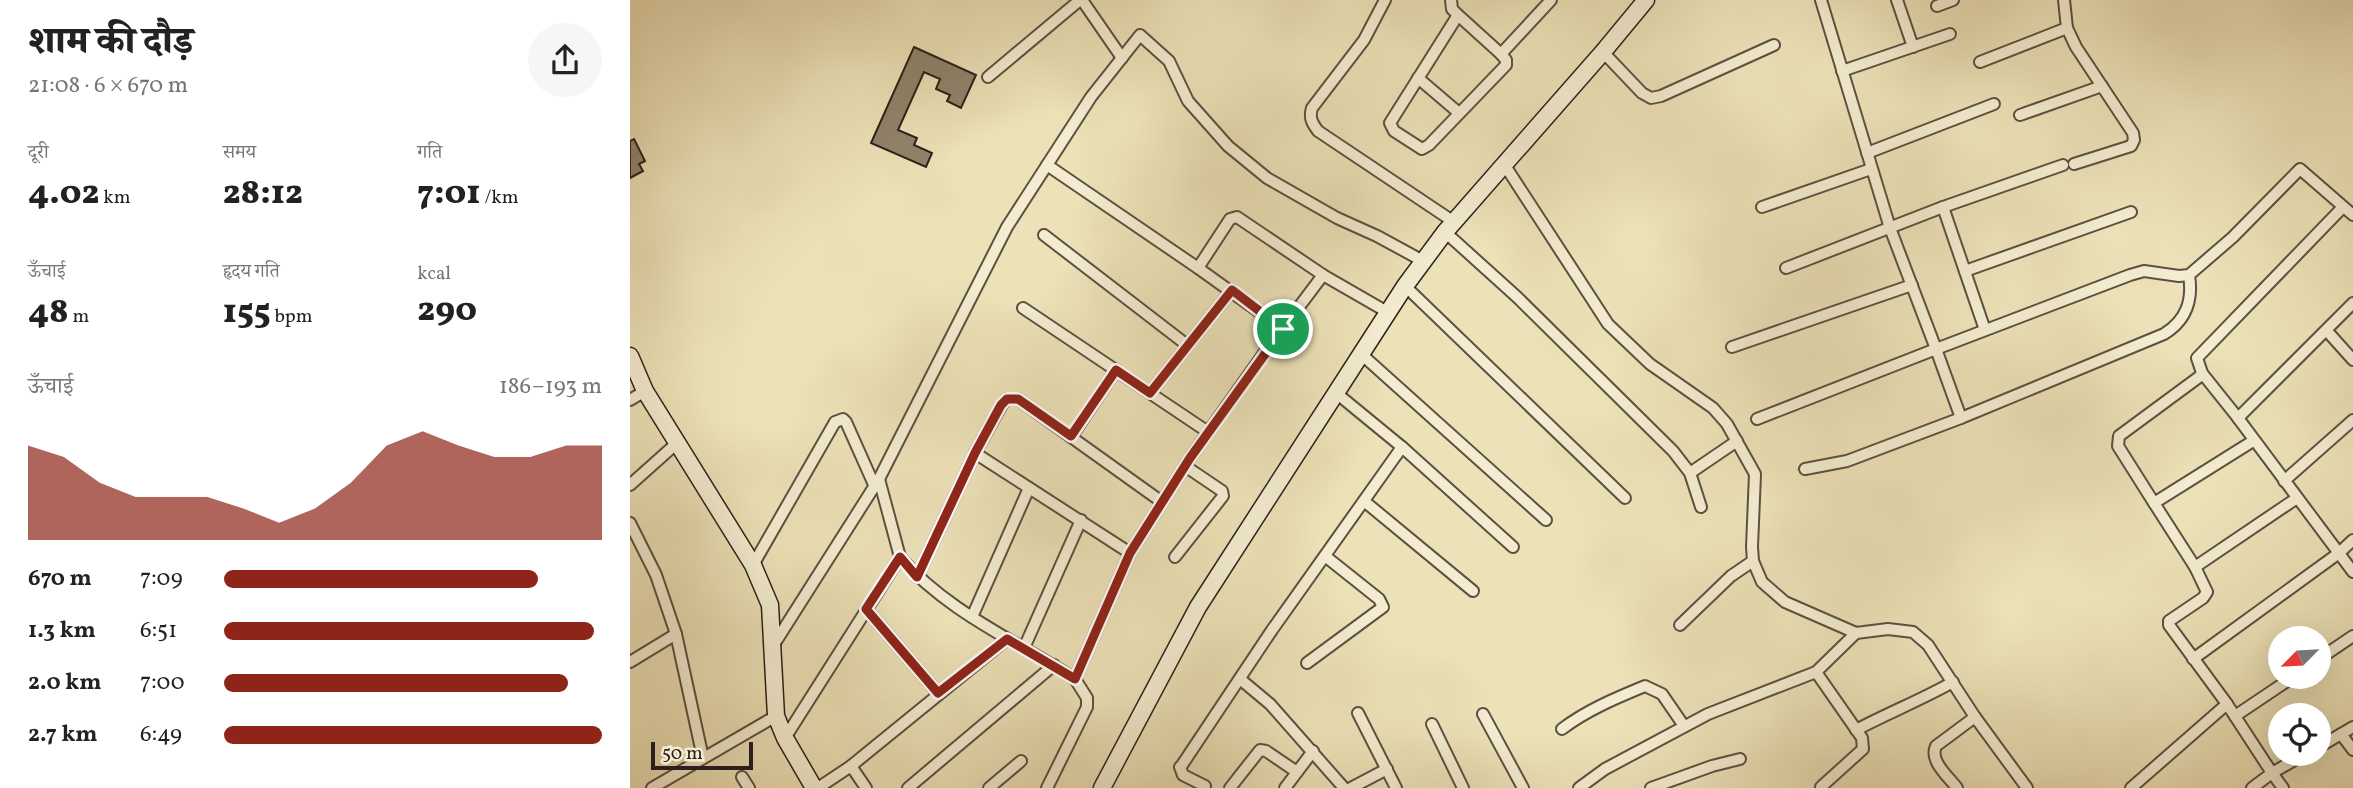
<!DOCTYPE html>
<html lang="hi">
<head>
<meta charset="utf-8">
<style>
	body { margin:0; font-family:Vollkorn,"Noto Serif Devanagari",serif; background:#f6f6f6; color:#222; height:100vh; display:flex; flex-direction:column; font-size:26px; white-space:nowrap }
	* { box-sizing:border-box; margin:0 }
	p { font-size:23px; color:#767676 }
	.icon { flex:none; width:38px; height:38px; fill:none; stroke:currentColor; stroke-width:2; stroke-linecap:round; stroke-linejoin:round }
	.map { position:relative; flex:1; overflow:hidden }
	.panel { display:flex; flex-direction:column; background:#fff; width:630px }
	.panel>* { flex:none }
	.needle { width:46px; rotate:246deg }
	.buttons { position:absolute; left:1638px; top:626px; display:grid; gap:14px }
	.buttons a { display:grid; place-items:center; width:63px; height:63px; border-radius:50%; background:#fff; box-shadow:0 7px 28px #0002; font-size:35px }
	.scale { position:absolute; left:21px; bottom:18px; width:102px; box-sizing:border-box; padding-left:7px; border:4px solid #2d201a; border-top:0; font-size:19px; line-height:24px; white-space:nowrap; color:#2d201a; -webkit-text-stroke:5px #f3ecd0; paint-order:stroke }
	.pin { position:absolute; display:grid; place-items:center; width:60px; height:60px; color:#fff; margin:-30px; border:4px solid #fff; border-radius:50%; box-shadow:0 2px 7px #0007 }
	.round { display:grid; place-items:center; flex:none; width:74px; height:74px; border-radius:37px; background:#f6f6f6 }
	.summary { display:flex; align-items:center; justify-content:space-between; height:119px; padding:0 28px }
	h1 { font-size:38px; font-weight:800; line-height:52px }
	.figures { display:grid; grid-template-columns:repeat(3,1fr); gap:10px; height:119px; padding:7px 28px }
	.figures div { display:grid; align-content:center }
	.figures b { font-size:35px; font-weight:800 }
	.figures small { font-size:19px; font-weight:400 }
	.figures p { font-size:19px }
	.chart { height:196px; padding:14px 28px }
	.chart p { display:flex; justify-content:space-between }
	.chart svg { width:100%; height:126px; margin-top:7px; fill:#8f2418; opacity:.7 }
	ul { padding:0 28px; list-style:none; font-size:23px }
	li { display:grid; grid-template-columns:112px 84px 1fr; align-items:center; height:52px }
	li i { height:18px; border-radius:9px; background:#8f2418 }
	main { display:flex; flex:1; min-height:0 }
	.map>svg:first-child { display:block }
	.building { fill:#90846c; stroke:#2d201a; stroke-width:2 }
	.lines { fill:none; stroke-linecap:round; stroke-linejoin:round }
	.street-casing { stroke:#5d5041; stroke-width:14 }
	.secondary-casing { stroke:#2d201a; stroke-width:19 }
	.street { stroke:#f3ecd0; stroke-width:10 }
	.secondary { stroke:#f3ecd0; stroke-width:16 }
	.route-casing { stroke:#fff; stroke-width:14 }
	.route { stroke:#8f2418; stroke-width:9 }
</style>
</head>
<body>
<main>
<section class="panel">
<div class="summary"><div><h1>शाम की दौड़</h1><p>21:08 · 6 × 670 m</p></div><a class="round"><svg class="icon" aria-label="share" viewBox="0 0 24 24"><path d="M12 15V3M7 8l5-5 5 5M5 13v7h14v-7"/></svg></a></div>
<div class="figures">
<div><p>दूरी</p><b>4.02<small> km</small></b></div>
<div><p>समय</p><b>28:12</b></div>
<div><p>गति</p><b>7:01<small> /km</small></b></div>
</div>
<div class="figures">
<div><p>ऊँचाई</p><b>48<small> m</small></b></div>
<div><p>हृदय गति</p><b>155<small> bpm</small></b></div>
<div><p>kcal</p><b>290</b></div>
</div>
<div class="chart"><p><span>ऊँचाई</span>186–193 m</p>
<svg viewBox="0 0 160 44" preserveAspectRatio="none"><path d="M0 44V11L10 15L20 24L30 29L40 29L50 29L60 33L70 38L80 33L90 24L100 11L110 6L120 11L130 15L140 15L150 11L160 11V44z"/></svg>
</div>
<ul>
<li><b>670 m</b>7:09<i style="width:83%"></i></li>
<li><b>1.3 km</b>6:51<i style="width:98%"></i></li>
<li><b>2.0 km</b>7:00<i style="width:91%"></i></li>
<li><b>2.7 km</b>6:49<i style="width:100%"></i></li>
</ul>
</section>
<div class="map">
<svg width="1723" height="788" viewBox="0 0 1723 788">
	<rect width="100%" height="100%" fill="#ece1b7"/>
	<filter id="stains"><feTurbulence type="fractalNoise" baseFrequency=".00286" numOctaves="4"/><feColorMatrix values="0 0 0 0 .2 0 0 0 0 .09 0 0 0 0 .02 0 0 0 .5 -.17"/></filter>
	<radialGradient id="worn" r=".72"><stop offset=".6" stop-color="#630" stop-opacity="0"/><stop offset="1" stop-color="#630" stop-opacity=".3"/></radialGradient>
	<g class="building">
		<path d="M284 47 346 75 331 108 317 101 320 95 306 89 310 79 294 72 268 130 287 138 284 145 302 153 296 167 241 143Z"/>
		<path d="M4 139 15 161 9 164 13 171 0 178V141Z"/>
	</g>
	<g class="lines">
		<defs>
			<g id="street">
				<path d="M452 0 492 58"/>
				<path d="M755 0 734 40 682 108C679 118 682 123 688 131L824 222"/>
				<path d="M821 0 822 9 828 15 871 54 876 60V65L799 145 792 149 764 131 760 123 828 15"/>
				<path d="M1267 0 1283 47"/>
				<path d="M1434 0 1437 28 1446 47 1503 133 1504 140 1501 146 1444 164"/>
				<path d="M1307 6 1323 0"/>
				<path d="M973 52 1012 93 1021 98 1031 96 1144 45"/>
				<path d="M871 54 921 0"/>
				<path d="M1350 62 1437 28"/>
				<path d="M1212 71 1320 34"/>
				<path d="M358 77 450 0"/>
				<path d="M788 78 829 113"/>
				<path d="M1390 115 1472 86"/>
				<path d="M1237 153 1364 104"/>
				<path d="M874 164 978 324 1020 364 1083 408 1097 424 1125 474 1122 547 1123 561 1132 582 1155 602 1226 633 1258 629 1283 632 1298 645 1345 717 1397 788"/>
				<path d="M417 165 568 268 600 219 607 217 693 275"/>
				<path d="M1132 207 1241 169"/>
				<path d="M1313 207 1355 330"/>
				<path d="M815 232 887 297 1043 451 1060 473 1071 507"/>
				<path d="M414 235 557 345"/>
				<path d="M568 268 653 329"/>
				<path d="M1156 268 1313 207 1433 165"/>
				<path d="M1335 271 1501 212"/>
				<path d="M1559 275C1563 300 1557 320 1534 334L1331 418 1306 349 1500 275 1514 271 1549 276 1559 275 1603 237 1670 169 1723 215"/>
				<path d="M775 286 995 498"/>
				<path d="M393 308 578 432"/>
				<path d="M1697 331 1723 360"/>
				<path d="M1102 347 1282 285"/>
				<path d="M730 353 916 520"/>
				<path d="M1572 373 1608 418 1723 572"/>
				<path d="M520 393 602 290"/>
				<path d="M0 400 15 391"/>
				<path d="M1608 418 1723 303"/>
				<path d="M1127 419 1306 349 1260 228 1191 0"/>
				<path d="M441 437 486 370"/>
				<path d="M772 447 883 547"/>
				<path d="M345 453 500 553"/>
				<path d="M1175 469 1217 461 1331 418"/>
				<path d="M1060 473 1107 441"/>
				<path d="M249 479 270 557"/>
				<path d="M1654 481 1723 420"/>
				<path d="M0 485 47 443"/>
				<path d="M734 501 843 591"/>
				<path d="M1524 503 1488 446 1489 436 1569 377 1572 373 1567 358 1713 207"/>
				<path d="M0 523 26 575 46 634 73 758"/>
				<path d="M545 557 593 496 592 491 555 466"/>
				<path d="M123 565 205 422 213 419 216 422 245 487"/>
				<path d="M1565 567 1667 498"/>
				<path d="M287 577 345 453 371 406 377 399H388L532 502"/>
				<path d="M236 609 308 693"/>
				<path d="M342 617 399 488"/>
				<path d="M1050 625 1101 576 1123 561"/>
				<path d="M143 646 249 479 377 227 461 97 510 35 539 61 558 101 598 146 637 178 707 218 747 236 793 261"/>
				<path d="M394 648 451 520"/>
				<path d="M1563 659 1709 553 1723 540"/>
				<path d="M1689 659 1723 636"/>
				<path d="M0 662 46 634"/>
				<path d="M677 663 753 607 749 599 695 556"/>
				<path d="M1186 672 1232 738 1233 749 1191 787"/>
				<path d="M610 679 640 704 714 788"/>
				<path d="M728 713 766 788"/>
				<path d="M853 714 893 788"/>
				<path d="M1605 716 1663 677"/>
				<path d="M802 724 833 788"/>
				<path d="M932 729C957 710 986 698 1015 686L1032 694 1054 726"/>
				<path d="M1226 730C1258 713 1291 700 1323 682"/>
				<path d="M1711 734 1723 750"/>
				<path d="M155 738 270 557C316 611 386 641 445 679"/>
				<path d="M1689 747 1723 727"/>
				<path d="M221 766 236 788"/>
				<path d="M112 777 119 788"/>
				<path d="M22 788 146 716"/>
				<path d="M188 788 221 766 377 639"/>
				<path d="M278 788 424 665"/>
				<path d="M359 788 391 761"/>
				<path d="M417 788 457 707V698L445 679 500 553 560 458 632 356 693 275 759 313"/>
				<path d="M574 788 575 786 553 775 550 767 552 765 642 630 772 447 705 392"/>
				<path d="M600 788 630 750 636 751 667 772"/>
				<path d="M655 788 683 751"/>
				<path d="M721 788 757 769"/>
				<path d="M949 788 975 769 1078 714 1186 672 1226 633"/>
				<path d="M1021 788 1082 766 1110 759"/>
				<path d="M1327 788C1318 776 1299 761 1306 746L1345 717"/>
				<path d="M1501 788 1597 704"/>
				<path d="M1622 788 1642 773 1597 704 1539 625V621L1573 598 1577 592 1565 567 1524 503 1623 441"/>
				<path d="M1653 788 1642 773 1675 754"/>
			</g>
			<g id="secondary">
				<path d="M0 356 15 391 123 565 140 605 146 716 155 738 184 788"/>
				<path d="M472 788 568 607 775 286 815 232 973 52 1016 0"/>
			</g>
		</defs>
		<use href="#street" class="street-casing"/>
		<use href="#secondary" class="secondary-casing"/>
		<use href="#street" class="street"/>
		<use href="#secondary" class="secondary"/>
	</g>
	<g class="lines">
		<defs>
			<path id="route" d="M602 290 653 329 560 458 500 553 445 679 377 639 308 693 236 609 270 557 287 577 345 453 371 405 377 399H388L441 436 486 370 520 393Z"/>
		</defs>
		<use href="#route" class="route-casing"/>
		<use href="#route" class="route"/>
	</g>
	<rect width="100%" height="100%" filter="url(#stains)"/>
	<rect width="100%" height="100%" fill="url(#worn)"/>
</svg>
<div class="buttons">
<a><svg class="needle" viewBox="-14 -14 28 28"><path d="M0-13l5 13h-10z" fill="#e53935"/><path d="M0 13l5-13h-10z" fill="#767676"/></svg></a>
<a><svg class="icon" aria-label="locate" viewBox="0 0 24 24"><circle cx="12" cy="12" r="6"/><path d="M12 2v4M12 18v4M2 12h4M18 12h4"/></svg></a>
</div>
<div class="scale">50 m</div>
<div class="pin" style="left:653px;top:329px;background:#1e9e55"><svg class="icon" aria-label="arrive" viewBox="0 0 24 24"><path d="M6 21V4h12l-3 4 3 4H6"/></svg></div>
</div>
</main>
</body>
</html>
